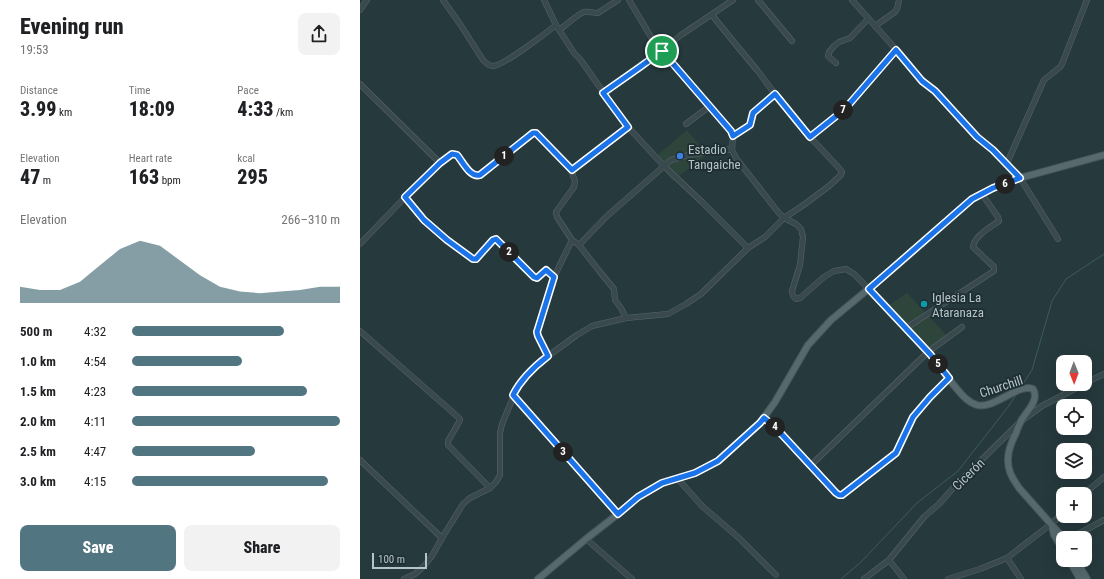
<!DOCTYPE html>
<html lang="en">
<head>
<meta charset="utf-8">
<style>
	body { margin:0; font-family:"Roboto Condensed",sans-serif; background:#f2f2f2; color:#202124; height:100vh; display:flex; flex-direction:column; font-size:15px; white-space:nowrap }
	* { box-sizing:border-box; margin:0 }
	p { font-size:13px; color:#757577 }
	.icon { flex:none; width:22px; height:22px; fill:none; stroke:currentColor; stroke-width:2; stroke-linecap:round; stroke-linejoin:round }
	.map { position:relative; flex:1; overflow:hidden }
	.sheet { display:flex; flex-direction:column; background:#fff; width:360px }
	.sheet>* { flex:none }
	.needle { width:26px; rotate:179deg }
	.controls { position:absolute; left:696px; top:355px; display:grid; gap:8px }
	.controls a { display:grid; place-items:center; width:36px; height:36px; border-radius:8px; background:#fff; box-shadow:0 4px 16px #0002; font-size:20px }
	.scale { position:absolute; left:12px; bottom:10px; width:55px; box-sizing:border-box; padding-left:4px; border:2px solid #b5c4c8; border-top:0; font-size:11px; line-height:14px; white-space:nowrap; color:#b5c4c8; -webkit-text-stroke:3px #1e2e32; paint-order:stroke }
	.pin { position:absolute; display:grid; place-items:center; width:34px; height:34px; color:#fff; margin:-17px; border:2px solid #fff; border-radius:50%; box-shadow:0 1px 4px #0007 }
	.km { position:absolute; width:20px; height:20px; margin:-10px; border-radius:50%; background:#222; color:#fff; font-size:11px; line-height:20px; text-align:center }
	.round { display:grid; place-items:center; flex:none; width:42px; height:42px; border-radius:8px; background:#f2f2f2 }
	.headline { display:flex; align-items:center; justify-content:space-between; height:68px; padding:0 20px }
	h1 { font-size:22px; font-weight:800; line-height:30px }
	.stats { display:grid; grid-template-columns:repeat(3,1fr); gap:6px; height:68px; padding:4px 20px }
	.stats div { display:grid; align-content:center }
	.stats b { font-size:20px; font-weight:800 }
	.stats small { font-size:11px; font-weight:400 }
	.stats p { font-size:11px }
	.chart { height:112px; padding:8px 20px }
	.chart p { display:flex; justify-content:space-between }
	.chart svg { width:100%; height:72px; margin-top:4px; fill:#527681; opacity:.7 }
	.primary-button { display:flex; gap:8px; margin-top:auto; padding:8px 20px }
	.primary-button a { flex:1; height:46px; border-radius:8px; background:#527681; color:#fff; font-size:16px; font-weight:800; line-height:46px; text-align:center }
	.primary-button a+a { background:#f2f2f2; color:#202124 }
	ul { padding:0 20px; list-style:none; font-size:13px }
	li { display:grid; grid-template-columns:64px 48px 1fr; align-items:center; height:30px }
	li i { height:10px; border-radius:5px; background:#527681 }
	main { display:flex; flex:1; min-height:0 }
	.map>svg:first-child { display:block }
	.green { fill:#2e453b }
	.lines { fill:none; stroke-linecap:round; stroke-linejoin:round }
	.stream { stroke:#3a5c63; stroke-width:1 }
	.minor-casing { stroke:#57676b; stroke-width:6 }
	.major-casing { stroke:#455559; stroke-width:8 }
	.minor { stroke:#39494d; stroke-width:5 }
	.major { stroke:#57696d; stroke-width:6 }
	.route-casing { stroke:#fff; stroke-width:8 }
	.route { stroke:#1a73e8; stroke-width:5 }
	.shop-dot { fill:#3f7fe0; stroke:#1e2e32; stroke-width:1.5 }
	.culture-dot { fill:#0f9aa8; stroke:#1e2e32; stroke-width:1.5 }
	.labels { text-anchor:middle; stroke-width:3.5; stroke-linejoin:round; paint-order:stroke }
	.poi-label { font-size:13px; fill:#b5c4c8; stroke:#1e2e32; text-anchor:start }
	.street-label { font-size:13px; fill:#b5c4c8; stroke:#1e2e32 }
</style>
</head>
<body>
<main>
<section class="sheet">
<div class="headline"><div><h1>Evening run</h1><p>19:53</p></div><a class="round"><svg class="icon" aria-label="share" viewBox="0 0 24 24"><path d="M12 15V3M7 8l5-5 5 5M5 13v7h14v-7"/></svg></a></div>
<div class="stats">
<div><p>Distance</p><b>3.99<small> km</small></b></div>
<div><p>Time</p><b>18:09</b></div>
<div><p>Pace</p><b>4:33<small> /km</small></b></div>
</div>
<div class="stats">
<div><p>Elevation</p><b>47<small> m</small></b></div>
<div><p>Heart rate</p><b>163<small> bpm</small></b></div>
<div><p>kcal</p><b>295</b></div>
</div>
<div class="chart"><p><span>Elevation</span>266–310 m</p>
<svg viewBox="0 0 160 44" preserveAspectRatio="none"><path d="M0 44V34L10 36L20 36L30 31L40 21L50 11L60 6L70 9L80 18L90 27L100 34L110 37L120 38L130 37L140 36L150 34L160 34V44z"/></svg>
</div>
<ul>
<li><b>500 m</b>4:32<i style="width:73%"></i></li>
<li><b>1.0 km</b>4:54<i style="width:53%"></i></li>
<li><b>1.5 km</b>4:23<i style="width:84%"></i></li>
<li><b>2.0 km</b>4:11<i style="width:100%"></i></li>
<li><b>2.5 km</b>4:47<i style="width:59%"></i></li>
<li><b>3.0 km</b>4:15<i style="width:94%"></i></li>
</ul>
<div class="primary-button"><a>Save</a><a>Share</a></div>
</section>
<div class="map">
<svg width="744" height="579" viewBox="0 0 744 579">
	<rect width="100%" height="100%" fill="#26393d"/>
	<g class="green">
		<path d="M327 130 347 154 313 181 294 158Z"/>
		<path d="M547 293 590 339 573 352 529 305Z"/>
	</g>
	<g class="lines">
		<g class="stream">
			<path d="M661 387 672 370 692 301 706 279 744 254"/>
			<path d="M481 579 500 563 557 503 598 471 648 407 656 395"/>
		</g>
		<defs>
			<g id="minor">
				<path d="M83 0 100 24 123 60C126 63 128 66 133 66 143 66 186 33 196 25L214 53 220 59 268 127 304 166 342 202 388 248"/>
				<path d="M184 0 196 25"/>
				<path d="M269 0 297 47 304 53 371 131 373 136 372 150 376 158 418 212 424 218 436 224 441 229 443 237 440 265 432 291 433 296 436 299 440 298 464 277 474 271 486 269 494 274 509 289"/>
				<path d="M398 0 432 41"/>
				<path d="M492 0 541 55 562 81 575 91 617 137 633 150 660 178 698 239"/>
				<path d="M0 10 7 0"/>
				<path d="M515 26 535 12 537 9 539 0"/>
				<path d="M199 30C206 25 218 14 224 12 229 11 233 13 238 13L258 0"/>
				<path d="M476 63 468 56 469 52 474 46 479 42 490 38 508 19"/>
				<path d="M0 84 80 163"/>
				<path d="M243 93 280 67 321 35 373 0"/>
				<path d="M326 124 350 106"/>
				<path d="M373 136 390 125 393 113 415 94"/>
				<path d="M450 137 485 109 537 50"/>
				<path d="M647 163 684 80 700 67 702 64 727 0"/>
				<path d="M211 170 268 127"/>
				<path d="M45 197 63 220 87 240 113 259H116L133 240 136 239 175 278H177L187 269 194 277"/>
				<path d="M212 240 219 245 246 217 311 160 325 156 362 149 372 150"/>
				<path d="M0 244 55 187 80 163 92 154 97 155C103 162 110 178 120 175L171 134 176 133 211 170 215 181 214 187 196 212 197 217 212 240 194 277 177 332 178 336 188 356"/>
				<path d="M219 245 240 272 254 289 255 300 261 308 266 318"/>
				<path d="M546 328 634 271V267L613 247C614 236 631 227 639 221L638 217 622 194"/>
				<path d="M0 331 98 417 100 419 99 422 88 441V445L130 488 136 482 140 475V433L142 424 157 388 177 364 217 335 232 326 266 318 308 314 326 304 341 294 388 248 405 237 424 218 445 204 469 186 481 175 482 172 479 168 450 137 415 94 397 70 377 46 352 15"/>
				<path d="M725 383 744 374"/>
				<path d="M153 395 258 514"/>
				<path d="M404 418 415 427 450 466 477 493 481 495 536 453 553 417 589 378"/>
				<path d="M0 460 82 538"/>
				<path d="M450 466 568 352 602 327"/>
				<path d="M317 478 343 507 378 537 416 575"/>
				<path d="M724 494 744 477"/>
				<path d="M711 538 744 520"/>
				<path d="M226 539 272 579"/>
				<path d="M647 558 661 579"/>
				<path d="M529 560 544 579"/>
				<path d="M44 579 55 574 64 566 72 556 82 538 103 504 110 498 130 488"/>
				<path d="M504 579 529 560 564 517 579 504 595 486 660 422 682 406 724 384"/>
				<path d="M588 579 620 569 647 558 691 524 703 513"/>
			</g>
			<g id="major">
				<path d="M509 289C529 311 550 331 570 354 578 363 585 373 592 383 599 391 606 402 617 405 633 410 660 382 673 389 680 400 666 412 661 421 659 425 657 429 656 433 650 445 645 458 650 472 652 478 656 483 659 488L699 533 703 539"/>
				<path d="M692 526 694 535 703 550"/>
				<path d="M709 560 720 579"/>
				<path d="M716 560 727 579"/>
				<path d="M178 579 226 539 258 514 278 497 302 483 335 473 358 461 400 423 415 402 448 345 471 320 535 267 612 199 633 188 660 178 744 155"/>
			</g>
		</defs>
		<use href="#minor" class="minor-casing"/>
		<use href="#major" class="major-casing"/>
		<use href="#minor" class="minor"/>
		<use href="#major" class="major"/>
	</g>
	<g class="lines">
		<defs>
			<path id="route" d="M536 50 562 81 575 91 617 137 633 150 660 178 633 188 612 199 509 289 570 354 589 378 570 397 553 417 536 453 482 495H479L476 493 415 427 404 418 400 423 358 461 335 473 302 483 278 497 258 514 153 395C161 379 175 366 188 356L178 336 177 332 194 277 186 270 177 278 174 277 136 239 133 240 116 259H113L87 240 64 220 45 197 80 163 92 154 97 155C103 162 110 178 120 175L173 133H176L212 170 268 127 243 93 280 67 302 51 371 131 373 136 390 125 393 113 415 94 450 137 485 109Z"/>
		</defs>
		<use href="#route" class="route-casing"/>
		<use href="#route" class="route"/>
	</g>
	<circle class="shop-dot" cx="320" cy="156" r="4"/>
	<circle class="culture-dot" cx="564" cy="304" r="4"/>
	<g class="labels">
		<g class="poi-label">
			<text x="328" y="154">Estadio<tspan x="328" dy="15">Tangaiche</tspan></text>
			<text x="572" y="302">Iglesia La<tspan x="572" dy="15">Ataranaza</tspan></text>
		</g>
		<g class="street-label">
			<text transform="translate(641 386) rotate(-18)" y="5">Churchill</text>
			<text transform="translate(608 474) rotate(-45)" y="5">Cicerón</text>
		</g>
	</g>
</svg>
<div class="controls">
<a><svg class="needle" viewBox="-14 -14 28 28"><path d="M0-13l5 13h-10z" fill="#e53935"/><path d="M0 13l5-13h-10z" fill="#757577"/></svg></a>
<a><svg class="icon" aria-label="locate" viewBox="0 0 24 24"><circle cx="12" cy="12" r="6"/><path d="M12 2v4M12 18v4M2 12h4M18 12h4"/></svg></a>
<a><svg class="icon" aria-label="layers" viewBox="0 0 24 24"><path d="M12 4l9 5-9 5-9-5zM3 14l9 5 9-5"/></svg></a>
<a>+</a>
<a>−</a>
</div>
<div class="scale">100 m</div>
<div class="pin" style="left:302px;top:51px;background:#1e9e55"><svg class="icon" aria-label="arrive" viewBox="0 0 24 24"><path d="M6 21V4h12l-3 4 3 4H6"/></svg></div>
<b class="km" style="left:144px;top:156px">1</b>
<b class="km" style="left:149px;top:252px">2</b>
<b class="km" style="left:203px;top:452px">3</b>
<b class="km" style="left:415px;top:427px">4</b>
<b class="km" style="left:578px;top:364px">5</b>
<b class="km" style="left:645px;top:184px">6</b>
<b class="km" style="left:483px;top:110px">7</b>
</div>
</main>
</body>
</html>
